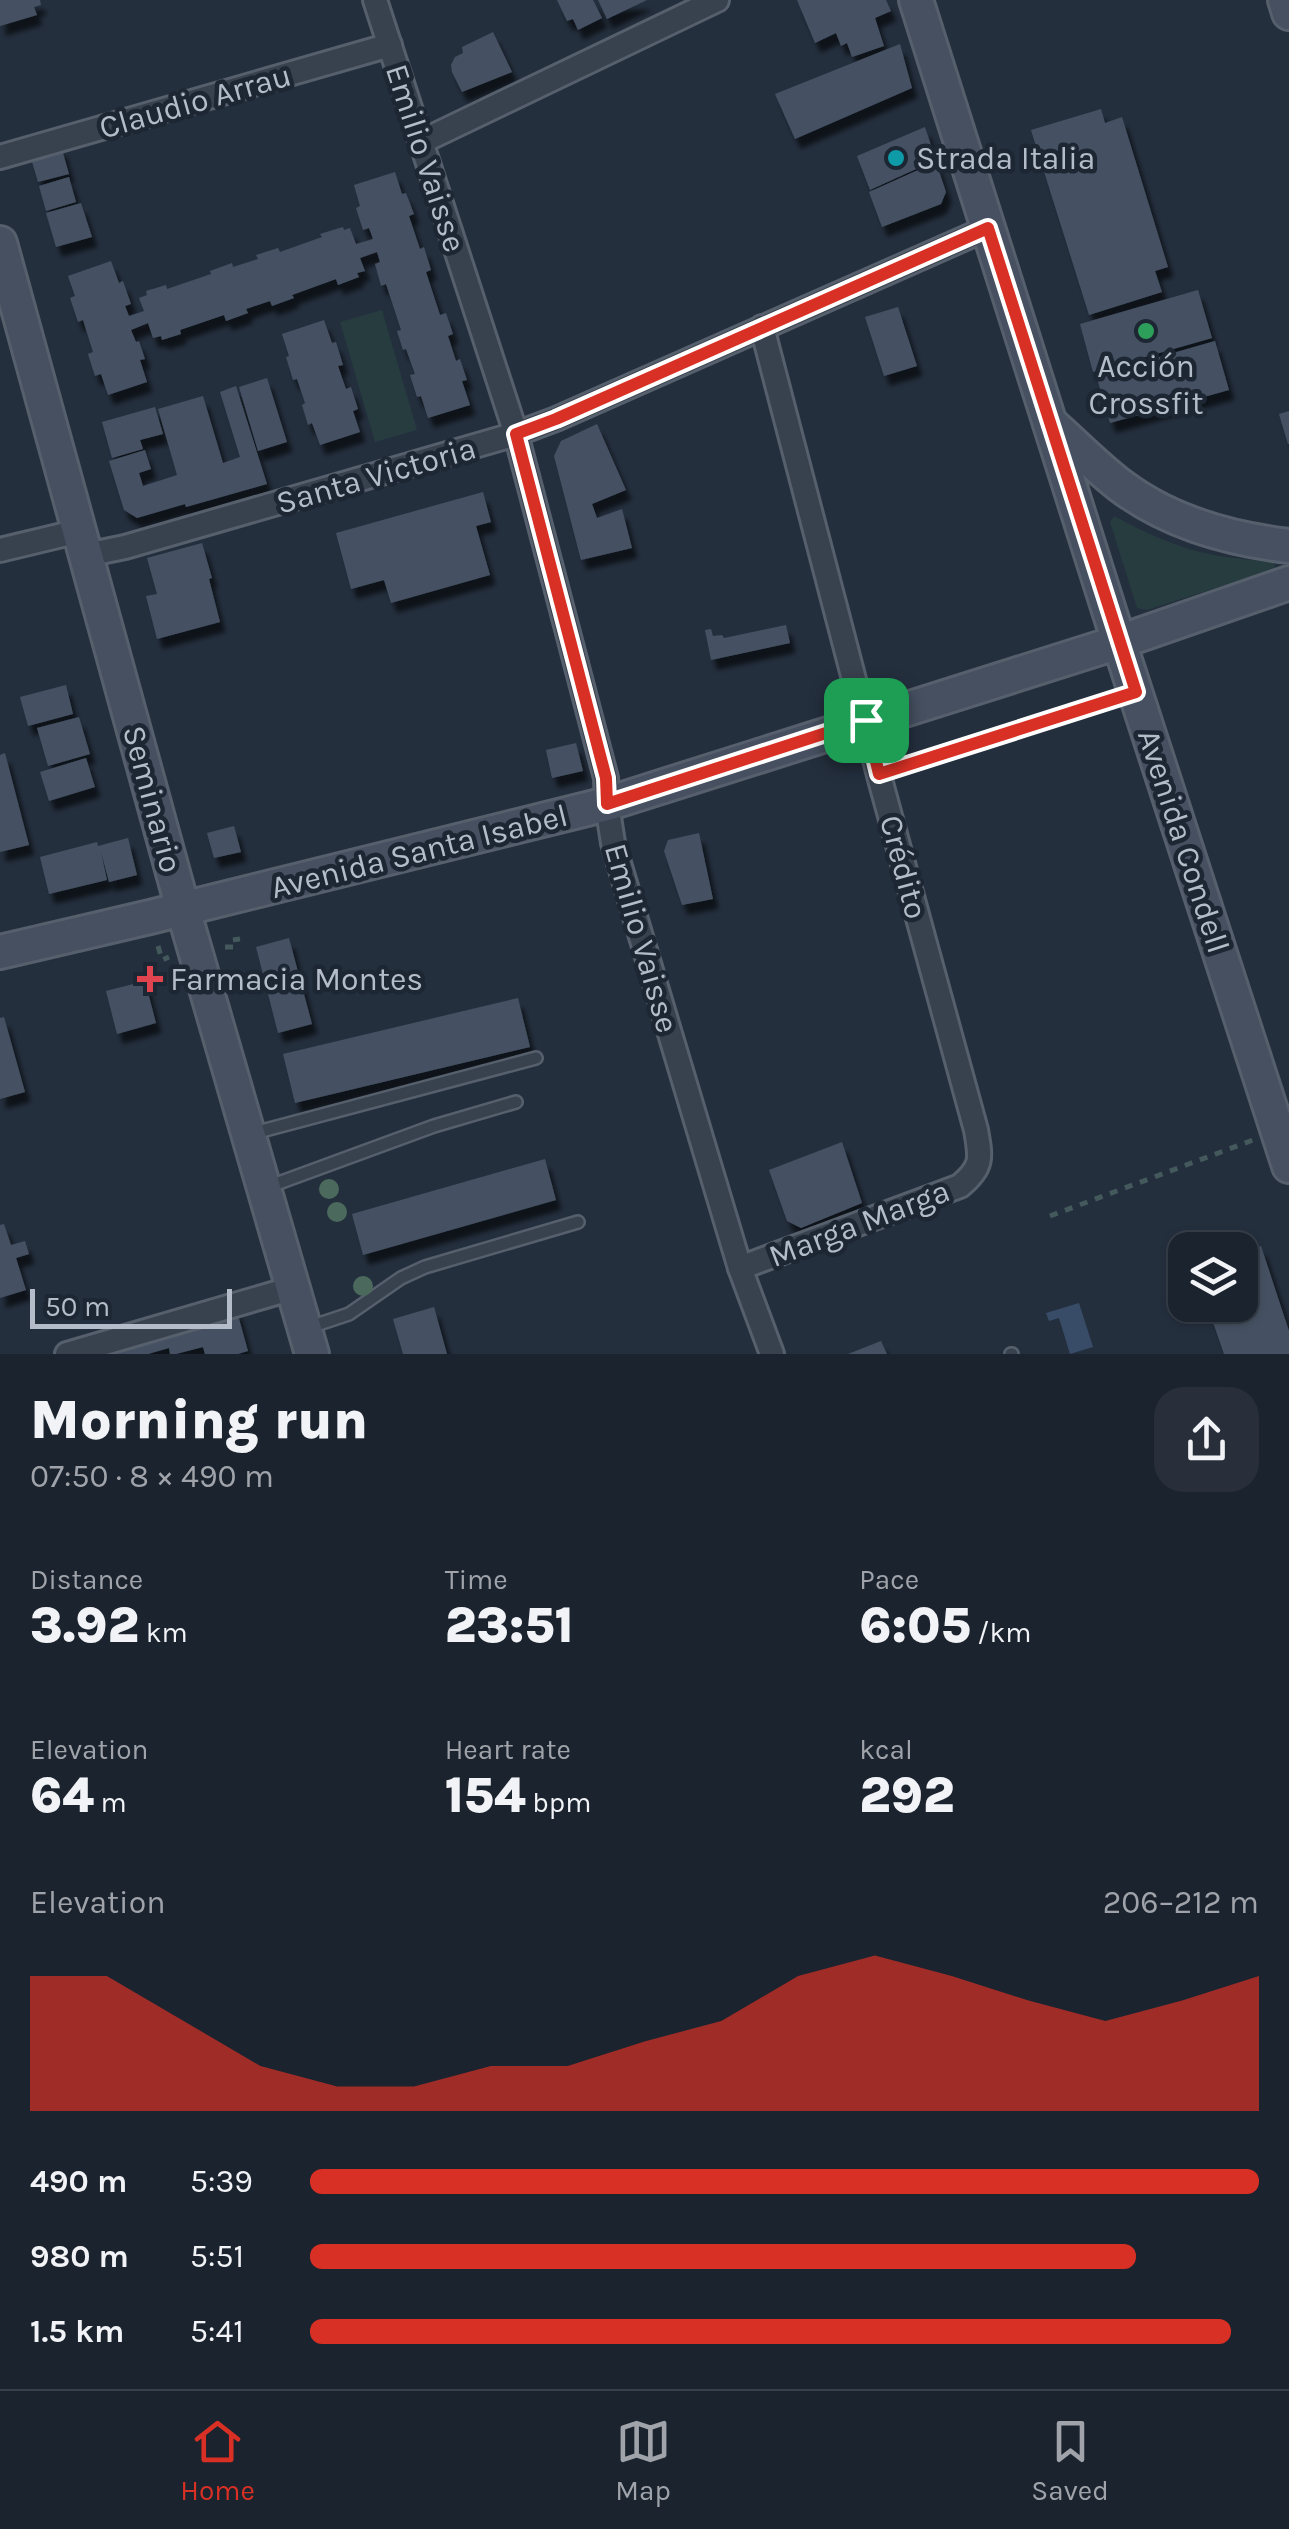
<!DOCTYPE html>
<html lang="en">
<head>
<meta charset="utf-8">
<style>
	body { margin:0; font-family:Karla,sans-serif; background:#282f3a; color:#f1f3f6; height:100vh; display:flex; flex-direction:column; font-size:38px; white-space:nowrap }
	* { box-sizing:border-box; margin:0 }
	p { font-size:32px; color:#a0a4aa }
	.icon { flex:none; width:55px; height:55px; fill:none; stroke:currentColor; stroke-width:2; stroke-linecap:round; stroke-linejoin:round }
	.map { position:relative; height:1354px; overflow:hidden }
	.side { display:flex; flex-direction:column; background:#1b232e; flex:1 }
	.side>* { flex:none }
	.controls { position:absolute; left:1168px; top:1232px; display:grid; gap:20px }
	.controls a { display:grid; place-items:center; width:90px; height:90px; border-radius:20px; background:#1b232e; box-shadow:0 2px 8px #0004,0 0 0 2px #39404a; font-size:50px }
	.scale { position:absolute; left:30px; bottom:25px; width:202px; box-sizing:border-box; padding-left:10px; border:5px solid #b4bcc9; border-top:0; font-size:28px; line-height:35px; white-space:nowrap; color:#b4bcc9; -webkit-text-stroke:8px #1d2633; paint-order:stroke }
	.pin { position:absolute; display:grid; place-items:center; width:85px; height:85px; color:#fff; margin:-42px; border-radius:20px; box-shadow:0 5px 15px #0006 }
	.round { display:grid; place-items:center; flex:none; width:105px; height:105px; border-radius:30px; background:#282f3a }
	.summary { display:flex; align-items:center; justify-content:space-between; height:170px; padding:0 30px }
	h1 { font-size:55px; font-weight:800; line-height:75px }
	.metrics { display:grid; grid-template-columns:repeat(3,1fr); gap:15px; height:170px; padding:10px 30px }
	.metrics div { display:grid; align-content:center }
	.metrics b { font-size:50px; font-weight:800 }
	.metrics small { font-size:28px; font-weight:400 }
	.metrics p { font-size:28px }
	.chart { height:280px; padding:20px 30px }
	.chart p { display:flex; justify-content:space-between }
	.chart svg { width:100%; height:180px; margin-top:10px; fill:#d93025; opacity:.7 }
	ul { padding:0 30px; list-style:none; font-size:32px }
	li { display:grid; grid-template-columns:160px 120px 1fr; align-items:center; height:75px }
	li i { height:25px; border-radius:12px; background:#d93025 }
	.tab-bar { display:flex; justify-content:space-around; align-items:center; height:140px; border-top:2px solid #39404a; background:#1b232e; font-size:28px; color:#a0a4aa }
	.tab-bar a { display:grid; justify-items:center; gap:5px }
	.tab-bar .on { color:#d93025 }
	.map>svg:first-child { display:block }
	.green { fill:#263c3f }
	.water { fill:#394c67 }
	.building { fill:#455162; filter:url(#shadow) }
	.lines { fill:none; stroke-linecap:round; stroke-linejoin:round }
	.lane-casing { stroke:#565f6c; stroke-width:16 }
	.street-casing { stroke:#565f6c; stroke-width:28 }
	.secondary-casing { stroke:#565f6c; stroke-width:38 }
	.path { stroke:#44595c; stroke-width:5; stroke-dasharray:8 8; stroke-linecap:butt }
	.lane { stroke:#38414e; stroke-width:11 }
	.street { stroke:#38414e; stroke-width:22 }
	.secondary { stroke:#465061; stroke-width:32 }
	.tree { fill:#4b6a5d }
	.route-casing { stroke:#fff; stroke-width:20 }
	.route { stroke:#d93025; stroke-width:12 }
	.culture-dot { fill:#0f9aa8; stroke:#1d2633; stroke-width:4 }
	.leisure-dot { fill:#2e9e5b; stroke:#1d2633; stroke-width:4 }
	.health-dot { fill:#e0444e; stroke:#1d2633; stroke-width:4 }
	.labels { text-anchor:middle; stroke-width:9; stroke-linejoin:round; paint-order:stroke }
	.street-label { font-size:32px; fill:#b4bcc9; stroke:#1d2633 }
	.poi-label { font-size:32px; fill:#b4bcc9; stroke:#1d2633; text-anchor:start }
</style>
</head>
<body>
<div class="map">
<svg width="1289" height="1354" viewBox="0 0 1289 1354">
	<defs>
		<filter id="shadow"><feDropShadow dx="5.5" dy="10" stdDeviation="2.5" flood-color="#0009"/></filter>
	</defs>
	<rect width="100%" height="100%" fill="#242f3e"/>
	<g class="green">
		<path d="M382 310 417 430 375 442 340 322Z"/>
		<path d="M1114 516C1171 547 1209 559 1274 561L1275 569 1147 610 1137 608 1110 522Z"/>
	</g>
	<path class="water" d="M1079 1303 1093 1347 1070 1354 1059 1318 1049 1321 1046 1313Z"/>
	<g class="building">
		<path d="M0 0H40L41 5 34 7 37 15 0 26Z"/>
		<path d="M557 0H593L602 18 578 30 573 19 567 21Z"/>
		<path d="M598 0H647L607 19Z"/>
		<path d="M797 0H886L891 11 875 18 884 46 852 57 847 43 841 46 836 33 815 43Z"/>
		<path d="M493 32 512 72 462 92 452 72 451 65 455 57 463 53 462 47Z"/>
		<path d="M900 44 912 88 795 139 775 94Z"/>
		<path d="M1101 109 1105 123 1122 117 1168 267 1155 271 1162 292 1089 315 1031 130Z"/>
		<path d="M925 127 936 160 870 190 857 156Z"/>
		<path d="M61 146 69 174 38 182 30 155Z"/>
		<path d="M936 162 946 192 941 204 882 227 869 192Z"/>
		<path d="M395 172 402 194 406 193 414 214 409 216 420 249 424 247 431 270 426 272 440 315 446 313 453 334 448 336 456 361 460 359 467 380 462 381 470 405 428 418 421 396 417 397 410 375 415 374 406 349 403 350 397 331 401 330 386 284 381 286 375 264 380 262 377 252 360 258 365 271 357 273 359 277 338 285 336 279 292 295 294 298 272 306 270 301 246 309 248 313 226 321 224 315 180 330 181 334 162 340 161 336 153 338 148 323 131 330 136 342 139 341 145 359 140 360 147 382 108 395 101 374 95 376 88 354 93 352 83 320 78 322 70 298 75 296 68 276 111 261 119 283 123 281 131 304 125 306 129 316 144 311 139 298 147 295 146 291 166 285 167 289 211 274 210 271 232 263 233 267 258 259 256 255 278 248 280 252 322 237 320 234 343 227 344 230 350 228 356 244 373 239 369 228 363 230 356 208 360 206 354 185Z"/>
		<path d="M69 177 76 202 46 211 39 186Z"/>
		<path d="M81 203 92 237 56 247 46 213Z"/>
		<path d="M1198 290 1212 338 1093 372 1080 324Z"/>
		<path d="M898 307 917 366 884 376 865 317Z"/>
		<path d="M324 320 332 343 336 342 343 365 338 366 346 389 351 387 358 409 353 411 360 432 320 445 312 423 308 425 302 405 305 403 297 379 293 380 286 357 289 356 282 334Z"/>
		<path d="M1215 341 1229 390 1110 423 1096 375Z"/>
		<path d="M267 378 287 442 258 451 239 387Z"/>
		<path d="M236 386 267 484 186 507 185 504 137 518 124 510 109 461 145 450 151 469 139 473 143 486 177 475 158 409 203 396 223 463 240 457 220 392Z"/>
		<path d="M155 407 163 434 140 440 143 449 112 458 102 422Z"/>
		<path d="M1289 411V444H1288L1279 414Z"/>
		<path d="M597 424 626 490 592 504 597 518 622 509 632 548 581 560 554 456 561 441Z"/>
		<path d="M483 492 491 522 476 526 490 575 391 603 384 580 351 589 336 533Z"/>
		<path d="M202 543 212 578 209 579 220 622 157 639 146 596 157 594 147 558Z"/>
		<path d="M786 625 790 643 711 660 705 630 711 629 713 636 722 635 724 638Z"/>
		<path d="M66 685 73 714 28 726 20 697Z"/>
		<path d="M79 717 90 754 48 766 37 728Z"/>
		<path d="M576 743 583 771 552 778 546 750Z"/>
		<path d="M5 753 29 845 0 852V755Z"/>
		<path d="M86 758 95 787 49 801 40 772Z"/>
		<path d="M234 826 241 852 214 858 207 833Z"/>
		<path d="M699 833 713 899 682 905 664 851 668 840Z"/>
		<path d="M128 838 137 875 109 882 101 852 107 880 49 894 40 857 97 842 98 846Z"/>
		<path d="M289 938 312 1024 278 1033 256 947Z"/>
		<path d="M145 981 156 1023 117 1034 106 991Z"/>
		<path d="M518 998 530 1047 295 1103 283 1054Z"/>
		<path d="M4 1017 25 1092 0 1099V1018Z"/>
		<path d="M842 1142 862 1203 801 1228 787 1221 769 1170Z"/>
		<path d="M545 1159 556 1200 363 1255 352 1214Z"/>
		<path d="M4 1224 11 1245 25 1241 29 1254 16 1258 26 1290 0 1298V1225Z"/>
		<path d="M1261 1246 1289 1331V1354H1224L1207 1305H1240V1253Z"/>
		<path d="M434 1307 447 1354H403L393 1319Z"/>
		<path d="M236 1308 248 1351 238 1354H205L203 1347 176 1354H170L169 1348 148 1354H84Z"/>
		<path d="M881 1341 887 1354H848Z"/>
	</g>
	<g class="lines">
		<defs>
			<g id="lane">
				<path d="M879 774 1132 693"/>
				<path d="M250 1134 536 1058"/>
				<path d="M265 1188 434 1126 516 1102"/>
				<path d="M310 1327 349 1314 401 1278 425 1267 578 1222"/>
				<path d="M1011 1354H1012"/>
			</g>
			<g id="street">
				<path d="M375 0 516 434 606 778 607 804 613 843 740 1268 772 1354"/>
				<path d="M421 142 717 0"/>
				<path d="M0 157 390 45"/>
				<path d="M0 550 79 531"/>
				<path d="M86 555 125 547 516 434 556 419 988 228"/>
				<path d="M740 1268 960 1186C983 1167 981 1158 976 1130L881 783 762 327"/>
				<path d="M67 1354 293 1288"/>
			</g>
			<g id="secondary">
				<path d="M916 0 1119 642 1289 1166"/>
				<path d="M1285 0 1289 13"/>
				<path d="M0 243 183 909 312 1354"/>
				<path d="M1050 423C1074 444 1096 467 1121 486 1170 523 1229 539 1289 546"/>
				<path d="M0 952 150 917 607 804 1119 642 1289 583"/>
			</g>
		</defs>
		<use href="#lane" class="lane-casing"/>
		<use href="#street" class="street-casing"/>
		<use href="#secondary" class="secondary-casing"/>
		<g class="path">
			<path d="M158 946 162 960 169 957"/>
			<path d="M225 947H233L232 940 240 939"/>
			<path d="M1050 1216 1253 1140"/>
		</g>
		<use href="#lane" class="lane"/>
		<use href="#street" class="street"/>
		<use href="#secondary" class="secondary"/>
	</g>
	<g class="tree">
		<circle cx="329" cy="1189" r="10"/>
		<circle cx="337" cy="1212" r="10"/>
		<circle cx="363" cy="1286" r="10"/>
	</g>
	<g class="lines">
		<defs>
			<path id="route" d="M988 228 1136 692 879 774 866 720 607 804 606 778 516 434 556 419Z"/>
		</defs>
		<use href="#route" class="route-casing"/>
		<use href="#route" class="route"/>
	</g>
	<circle class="culture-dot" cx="896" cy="158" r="10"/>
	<circle class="leisure-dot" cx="1146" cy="331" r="10"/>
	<path class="health-dot" d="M145 964h10v10h10v10h-10v10h-10v-10h-10v-10h10z"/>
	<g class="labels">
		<g class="street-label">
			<text transform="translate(195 101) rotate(-16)" y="11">Claudio Arrau</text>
			<text transform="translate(426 158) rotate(72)" y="11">Emilio Vaisse</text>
			<text transform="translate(376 475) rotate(-16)" y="11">Santa Victoria</text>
			<text transform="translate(153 799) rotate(75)" y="11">Seminario</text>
			<text transform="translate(1184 841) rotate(72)" y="11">Avenida Condell</text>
			<text transform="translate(419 851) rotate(-14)" y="11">Avenida Santa Isabel</text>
			<text transform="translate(904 867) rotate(75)" y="11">Crédito</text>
			<text transform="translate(642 938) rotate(74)" y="11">Emilio Vaisse</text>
			<text transform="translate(859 1223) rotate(-21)" y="11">Marga Marga</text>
		</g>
		<g class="poi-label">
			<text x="916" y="169">Strada Italia</text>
			<text x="1146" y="377" text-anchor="middle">Acción<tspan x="1146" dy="37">Crossfit</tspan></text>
			<text x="170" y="990">Farmacia Montes</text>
		</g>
	</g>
</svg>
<div class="controls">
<a><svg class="icon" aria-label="layers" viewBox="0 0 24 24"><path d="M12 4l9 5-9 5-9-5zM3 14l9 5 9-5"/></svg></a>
</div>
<div class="scale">50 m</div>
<div class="pin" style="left:866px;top:720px;background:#1e9e55"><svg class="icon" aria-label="arrive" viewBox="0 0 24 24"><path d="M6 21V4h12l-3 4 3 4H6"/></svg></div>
</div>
<section class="side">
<div class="summary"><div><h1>Morning run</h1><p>07:50 · 8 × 490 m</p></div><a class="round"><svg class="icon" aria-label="share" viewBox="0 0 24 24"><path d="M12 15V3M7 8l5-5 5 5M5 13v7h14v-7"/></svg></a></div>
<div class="metrics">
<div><p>Distance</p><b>3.92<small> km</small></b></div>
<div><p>Time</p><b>23:51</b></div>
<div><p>Pace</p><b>6:05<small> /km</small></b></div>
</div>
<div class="metrics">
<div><p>Elevation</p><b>64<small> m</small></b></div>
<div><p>Heart rate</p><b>154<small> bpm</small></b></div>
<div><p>kcal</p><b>292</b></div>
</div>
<div class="chart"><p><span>Elevation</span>206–212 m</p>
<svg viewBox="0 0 160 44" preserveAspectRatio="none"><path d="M0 44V11L10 11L20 22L30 33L40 38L50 38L60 33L70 33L80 27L90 22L100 11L110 6L120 11L130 17L140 22L150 17L160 11V44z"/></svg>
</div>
<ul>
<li><b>490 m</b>5:39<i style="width:100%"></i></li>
<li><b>980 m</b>5:51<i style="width:87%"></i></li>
<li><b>1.5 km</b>5:41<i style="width:97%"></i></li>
</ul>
</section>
<nav class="tab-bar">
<a class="on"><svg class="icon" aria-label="home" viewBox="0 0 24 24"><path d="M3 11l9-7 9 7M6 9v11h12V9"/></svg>Home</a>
<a><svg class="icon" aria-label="map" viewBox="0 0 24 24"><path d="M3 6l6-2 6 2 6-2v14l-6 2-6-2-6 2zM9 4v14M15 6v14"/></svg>Map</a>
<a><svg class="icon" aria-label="saved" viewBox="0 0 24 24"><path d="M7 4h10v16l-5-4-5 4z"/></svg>Saved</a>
</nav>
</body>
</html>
